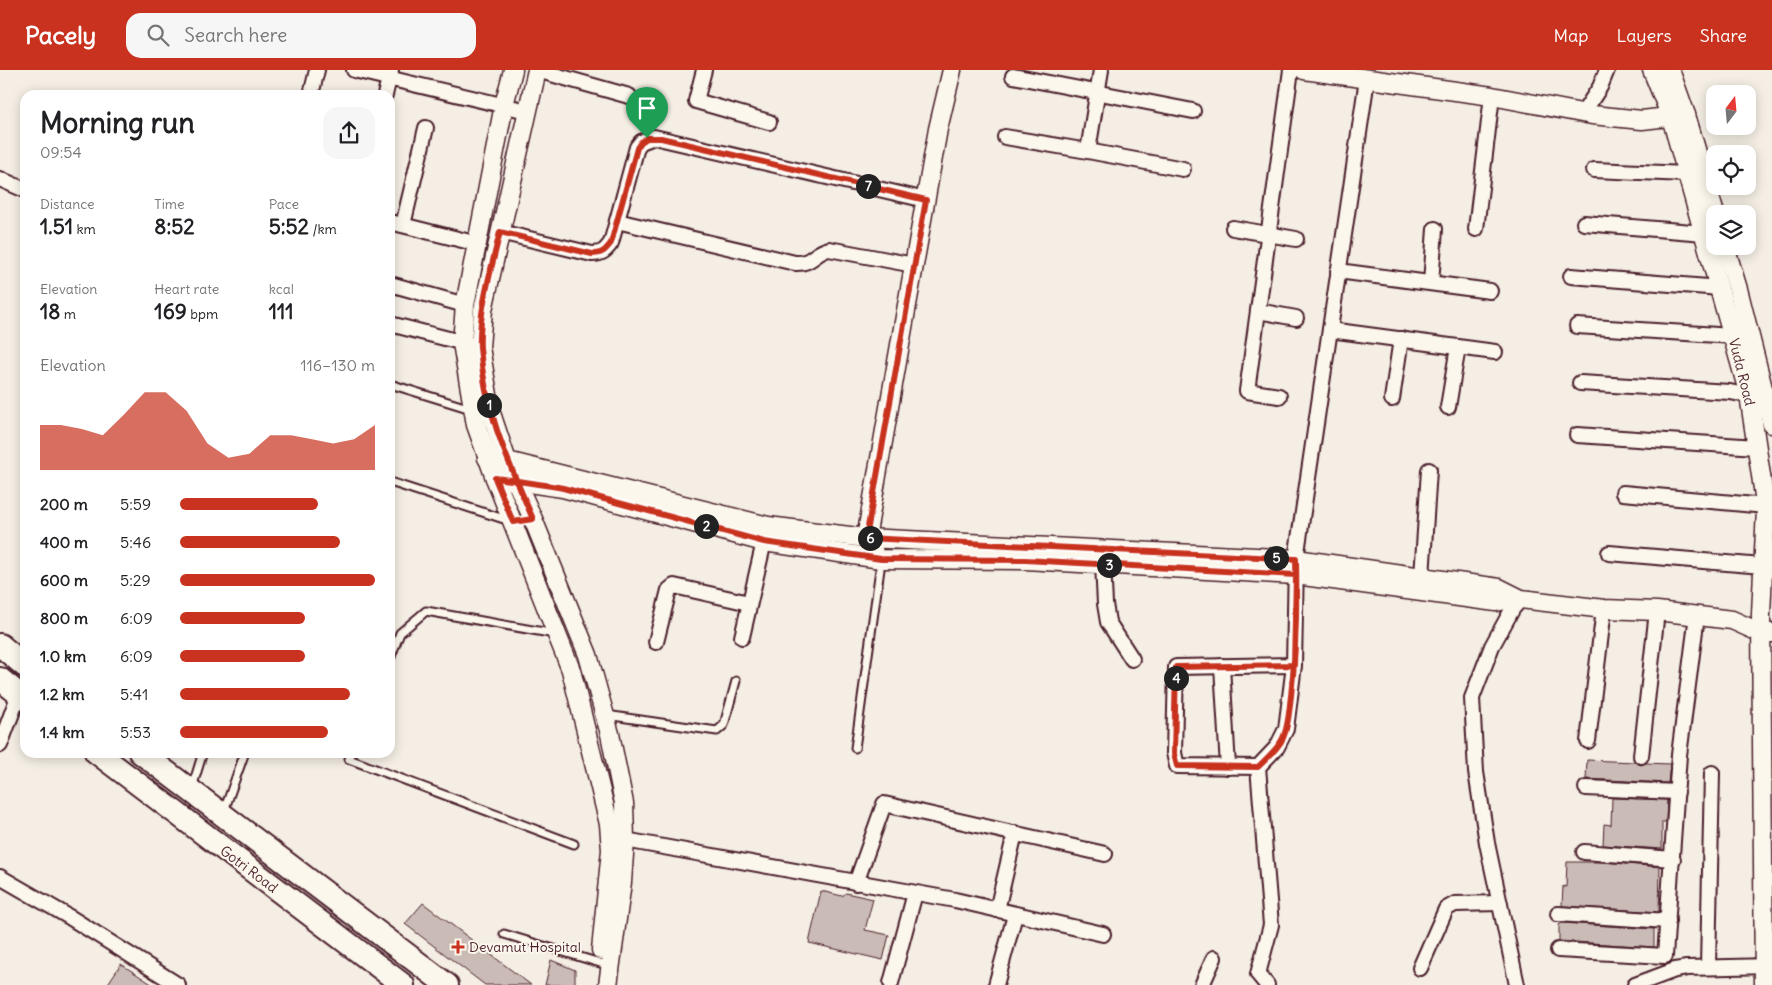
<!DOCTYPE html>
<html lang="en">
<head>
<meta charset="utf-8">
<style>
	body { margin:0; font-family:Delius,sans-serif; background:#f6f6f6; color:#202124; height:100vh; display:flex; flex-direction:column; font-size:19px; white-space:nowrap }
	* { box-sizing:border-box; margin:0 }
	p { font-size:16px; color:#757577 }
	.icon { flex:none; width:28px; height:28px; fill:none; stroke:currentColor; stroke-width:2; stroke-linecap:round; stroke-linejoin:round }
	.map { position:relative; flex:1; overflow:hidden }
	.details { position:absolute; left:20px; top:20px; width:375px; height:668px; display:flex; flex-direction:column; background:#fff; border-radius:15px; box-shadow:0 2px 12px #0003 }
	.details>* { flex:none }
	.needle { width:32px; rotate:16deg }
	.controls { position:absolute; left:1706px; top:15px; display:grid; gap:10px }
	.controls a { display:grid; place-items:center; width:50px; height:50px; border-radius:10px; background:#fff; box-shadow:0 2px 12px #0003; font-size:25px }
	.pin { position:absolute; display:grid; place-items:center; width:42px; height:42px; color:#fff; margin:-51px -21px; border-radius:50% 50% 50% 0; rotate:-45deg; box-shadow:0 0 5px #0007 }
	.pin .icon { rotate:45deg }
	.km { position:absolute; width:25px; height:25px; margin:-12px; border-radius:50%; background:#222; color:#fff; font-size:14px; line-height:25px; text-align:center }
	.round { display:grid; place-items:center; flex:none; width:52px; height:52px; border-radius:15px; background:#f6f6f6 }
	.head { display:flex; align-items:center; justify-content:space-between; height:85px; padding:0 20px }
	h1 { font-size:28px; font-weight:800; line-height:38px }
	.figures { display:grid; grid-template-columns:repeat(3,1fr); gap:8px; height:85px; padding:5px 20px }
	.figures div { display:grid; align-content:center }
	.figures b { font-size:21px; font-weight:800 }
	.figures small { font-size:14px; font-weight:400 }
	.figures p { font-size:14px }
	.chart { height:140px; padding:10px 20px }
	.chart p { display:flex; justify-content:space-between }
	.chart svg { width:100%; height:90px; margin-top:5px; fill:#c8321e; opacity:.7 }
	ul { padding:0 20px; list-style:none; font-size:16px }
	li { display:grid; grid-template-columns:80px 60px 1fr; align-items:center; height:38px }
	li i { height:12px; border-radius:6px; background:#c8321e }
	header { display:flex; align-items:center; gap:30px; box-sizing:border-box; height:70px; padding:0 25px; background:#c8321e; color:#fff }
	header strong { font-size:24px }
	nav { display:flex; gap:28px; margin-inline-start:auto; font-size:18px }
	.search { width:350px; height:45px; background:#f6f6f6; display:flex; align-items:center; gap:12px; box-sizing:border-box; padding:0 18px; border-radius:15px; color:#757577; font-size:19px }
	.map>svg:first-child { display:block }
	.building { fill:#cabbb6; stroke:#4a1f2b }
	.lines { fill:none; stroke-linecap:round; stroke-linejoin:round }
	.service-casing { stroke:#4a1f2b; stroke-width:11 }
	.minor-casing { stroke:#4a1f2b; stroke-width:18 }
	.tertiary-casing { stroke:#4a1f2b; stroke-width:21 }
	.primary-casing { stroke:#4a1f2b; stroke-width:26 }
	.service { stroke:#fbf7ec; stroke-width:7 }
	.minor { stroke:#fbf7ec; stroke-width:14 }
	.tertiary { stroke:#fbf7ec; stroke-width:18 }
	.primary { stroke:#fbf7ec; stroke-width:22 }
	.route-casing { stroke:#fff; stroke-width:10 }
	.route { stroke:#c8321e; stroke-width:6 }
	.poi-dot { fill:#c8321e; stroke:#fbf7ec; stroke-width:2 }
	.labels { text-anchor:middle; stroke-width:4; stroke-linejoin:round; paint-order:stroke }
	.street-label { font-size:14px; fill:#4a1f2b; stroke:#fbf7ec }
	.poi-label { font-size:14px; fill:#4a1f2b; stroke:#fbf7ec; text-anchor:start }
</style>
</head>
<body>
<header>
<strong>Pacely</strong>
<div class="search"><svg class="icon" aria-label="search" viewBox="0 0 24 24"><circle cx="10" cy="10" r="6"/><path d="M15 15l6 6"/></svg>Search here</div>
<nav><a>Map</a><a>Layers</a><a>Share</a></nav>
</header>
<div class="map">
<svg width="1772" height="915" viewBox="0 0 1772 915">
	<rect width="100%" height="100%" fill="#f4eee4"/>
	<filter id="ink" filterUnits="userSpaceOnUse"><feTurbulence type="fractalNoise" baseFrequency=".02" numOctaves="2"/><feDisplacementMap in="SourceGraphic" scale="10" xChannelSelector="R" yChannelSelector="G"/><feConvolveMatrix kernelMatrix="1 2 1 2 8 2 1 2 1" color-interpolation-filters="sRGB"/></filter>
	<g filter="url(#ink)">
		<g class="building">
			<path d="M1587 690 1635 692 1641 695 1646 693 1670 694 1668 713 1586 709Z"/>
			<path d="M1612 728 1667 730 1666 752H1662V779L1603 775 1604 754 1611 755Z"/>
			<path d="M1567 792H1603L1660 797 1659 842 1562 836 1563 816 1566 817Z"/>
			<path d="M821 821 842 826 846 823 873 829 865 860 889 865 883 890 809 873Z"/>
			<path d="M423 833 531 915H485L405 854Z"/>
			<path d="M1562 853 1654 859V877L1559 871V855Z"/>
			<path d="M551 890 575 900V915H545Z"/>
			<path d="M121 894 153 915H107Z"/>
		</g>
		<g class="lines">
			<defs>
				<g id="service">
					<path d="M390 314 471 339"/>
					<path d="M390 412 513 452 533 449"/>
					<path d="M390 589 400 563 426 541 555 564"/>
					<path d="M606 645 717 661 724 655 736 611"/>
					<path d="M855 678 880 499 878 469"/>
					<path d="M352 682 349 689 574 774"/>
					<path d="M192 718 203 682"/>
					<path d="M224 741 245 682"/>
					<path d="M504 864 610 896"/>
				</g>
				<g id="minor">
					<path d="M354 0 527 41"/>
					<path d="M537 0 629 26"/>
					<path d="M704 0 696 31 769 52"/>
					<path d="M1013 6 1193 41"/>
					<path d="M311 25 317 0"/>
					<path d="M385 25 391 0"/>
					<path d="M1583 43 1600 17 1607 0"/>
					<path d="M1005 67 1088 81 1101 0"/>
					<path d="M1088 81 1183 99"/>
					<path d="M1594 100 1686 104"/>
					<path d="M0 109 25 120"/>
					<path d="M617 151 795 193C813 194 814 182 829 179L914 195"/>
					<path d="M390 152 478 174"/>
					<path d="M1584 153 1704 163"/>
					<path d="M403 155 426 58"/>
					<path d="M1233 158 1296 169"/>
					<path d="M1476 159 1492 26"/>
					<path d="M500 162 592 184C602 184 605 181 611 173L637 77 641 72 654 67 926 130"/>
					<path d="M1338 201 1490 221"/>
					<path d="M1571 206 1720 218"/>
					<path d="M1431 213 1435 159"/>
					<path d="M390 214 465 235"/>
					<path d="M1258 241 1296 248"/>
					<path d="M390 254 472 275"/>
					<path d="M1577 256 1733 266"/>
					<path d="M1330 260 1495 282"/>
					<path d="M1580 313 1730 322 1756 327"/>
					<path d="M1279 326 1247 321 1291 0"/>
					<path d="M1392 329 1401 269"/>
					<path d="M1448 337 1458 277"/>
					<path d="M1577 365 1757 377"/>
					<path d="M1623 423 1766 436"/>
					<path d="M1609 483 1762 496"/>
					<path d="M1103 494 1105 534 1108 552 1132 589"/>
					<path d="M1422 507 1429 400"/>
					<path d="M742 567 766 463"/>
					<path d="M656 572 669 520 674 516 749 533"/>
					<path d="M1222 596 1228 697"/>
					<path d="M1588 671 1604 539"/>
					<path d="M0 675 19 624 23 620"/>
					<path d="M1641 686 1657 541"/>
					<path d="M1258 697 1277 677 1286 659 1294 595"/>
					<path d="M1586 718 1677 722"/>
					<path d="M625 770 955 830 1103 864"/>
					<path d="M1584 782 1673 789"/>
					<path d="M0 807 71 848 178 915"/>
					<path d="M856 813 884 734 1105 784"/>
					<path d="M997 840 1015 763"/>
					<path d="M1558 844 1668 851"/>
					<path d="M1558 880 1665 886 1679 685 1697 545"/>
					<path d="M1708 897 1712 703"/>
					<path d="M1420 898 1446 839 1455 834 1500 833"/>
					<path d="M891 913 915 823"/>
					<path d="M996 915 1015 845"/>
					<path d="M1202 915 1214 888"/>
					<path d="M1267 915 1258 904 1271 855 1258 697 1177 696 1174 683 1176 597 1294 595 1296 489 1367 9"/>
					<path d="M1517 915 1487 773 1476 702 1472 628 1492 576 1513 538 1521 529"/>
					<path d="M1635 915 1675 900 1687 898 1772 896"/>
				</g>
				<g id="tertiary">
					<path d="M513 0 504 35 465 235 462 273 476 355 495 408 571 600 609 754 611 780 601 880"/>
					<path d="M537 0 483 240 480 277 491 343 507 391 533 449 588 585 610 664 624 733 625 770 622 812 608 915"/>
					<path d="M1304 0 1492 26 1592 45 1642 50 1686 45"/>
					<path d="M1652 0 1671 47 1749 325 1766 439 1761 544 1764 915"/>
					<path d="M1670 0 1686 45 1715 144"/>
					<path d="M1725 176 1738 219 1772 354"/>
					<path d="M487 388 507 391 768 456 866 468 1296 489 1499 518 1521 529 1604 539 1657 541 1732 550 1761 563H1772"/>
					<path d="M495 408 563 418 764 472 881 489 1025 490 1296 505 1496 532 1515 528"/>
					<path d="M866 468 938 59 952 0"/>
				</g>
				<g id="primary">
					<path d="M0 575 25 596"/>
					<path d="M0 609 25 629"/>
					<path d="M96 682 403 915"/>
					<path d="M140 682 447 915"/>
				</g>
			</defs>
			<use href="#service" class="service-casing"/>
			<use href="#minor" class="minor-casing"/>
			<use href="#tertiary" class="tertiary-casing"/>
			<use href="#primary" class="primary-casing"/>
			<use href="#service" class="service"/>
			<use href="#minor" class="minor"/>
			<use href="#tertiary" class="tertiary"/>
			<use href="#primary" class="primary"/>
		</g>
	</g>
	<g class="lines" filter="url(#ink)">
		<defs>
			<path id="route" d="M647 68 641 72 637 78 611 173C605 181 602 184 592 184L500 162C492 196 478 244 480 278 485 343 508 391 533 449L513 452 495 408C517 411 540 414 563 418L764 472 881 489 1025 490 1296 505 1294 595 1176 597 1174 684 1177 696 1258 697C1267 688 1278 679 1283 668 1289 655 1289 640 1291 626 1296 581 1297 534 1296 489L866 468 926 130 661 68H647"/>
		</defs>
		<use href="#route" class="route-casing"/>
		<use href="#route" class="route"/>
	</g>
	<path class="poi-dot" d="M455.5 869.5h5v5h5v5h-5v5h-5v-5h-5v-5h5z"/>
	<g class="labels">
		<g class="street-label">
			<text transform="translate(1742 302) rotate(76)" y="5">Vuda Road</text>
			<text transform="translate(249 799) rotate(37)" y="5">Gotri Road</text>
		</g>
		<g class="poi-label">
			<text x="469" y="882">Devamut Hospital</text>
		</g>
	</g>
</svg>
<div class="controls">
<a><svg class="needle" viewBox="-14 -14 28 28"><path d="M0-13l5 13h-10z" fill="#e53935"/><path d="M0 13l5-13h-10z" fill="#757577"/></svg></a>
<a><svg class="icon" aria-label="locate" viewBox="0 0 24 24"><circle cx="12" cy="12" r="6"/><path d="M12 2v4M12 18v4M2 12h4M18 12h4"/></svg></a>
<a><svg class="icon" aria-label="layers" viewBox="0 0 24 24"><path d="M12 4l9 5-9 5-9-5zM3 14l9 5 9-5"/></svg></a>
</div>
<div class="pin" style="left:647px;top:68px;background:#1e9e55"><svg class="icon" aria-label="arrive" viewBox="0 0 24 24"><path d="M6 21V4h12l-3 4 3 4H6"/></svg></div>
<b class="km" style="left:489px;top:335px">1</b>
<b class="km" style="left:706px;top:456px">2</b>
<b class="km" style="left:1109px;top:495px">3</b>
<b class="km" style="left:1176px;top:608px">4</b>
<b class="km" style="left:1276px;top:488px">5</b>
<b class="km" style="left:870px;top:468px">6</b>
<b class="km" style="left:868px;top:116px">7</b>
<section class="details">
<div class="head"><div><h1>Morning run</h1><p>09:54</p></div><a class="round"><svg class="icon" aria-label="share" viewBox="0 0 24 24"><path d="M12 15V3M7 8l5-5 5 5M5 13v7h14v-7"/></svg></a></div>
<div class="figures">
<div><p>Distance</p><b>1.51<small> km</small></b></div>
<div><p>Time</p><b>8:52</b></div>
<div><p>Pace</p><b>5:52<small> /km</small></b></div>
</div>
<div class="figures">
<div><p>Elevation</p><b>18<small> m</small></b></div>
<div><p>Heart rate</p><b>169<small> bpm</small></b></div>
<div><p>kcal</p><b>111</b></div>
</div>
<div class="chart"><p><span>Elevation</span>116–130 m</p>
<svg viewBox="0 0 160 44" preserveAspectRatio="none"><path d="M0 44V22L10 22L20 24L30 27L40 17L50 6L60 6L70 15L80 31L90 38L100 36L110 27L120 27L130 29L140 31L150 29L160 22V44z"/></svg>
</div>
<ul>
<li><b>200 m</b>5:59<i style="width:71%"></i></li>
<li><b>400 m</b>5:46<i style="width:82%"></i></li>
<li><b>600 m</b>5:29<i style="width:100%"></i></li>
<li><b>800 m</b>6:09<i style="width:64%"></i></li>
<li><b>1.0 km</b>6:09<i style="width:64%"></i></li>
<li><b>1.2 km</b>5:41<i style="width:87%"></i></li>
<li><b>1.4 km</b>5:53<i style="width:76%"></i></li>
</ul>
</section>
</div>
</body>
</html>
